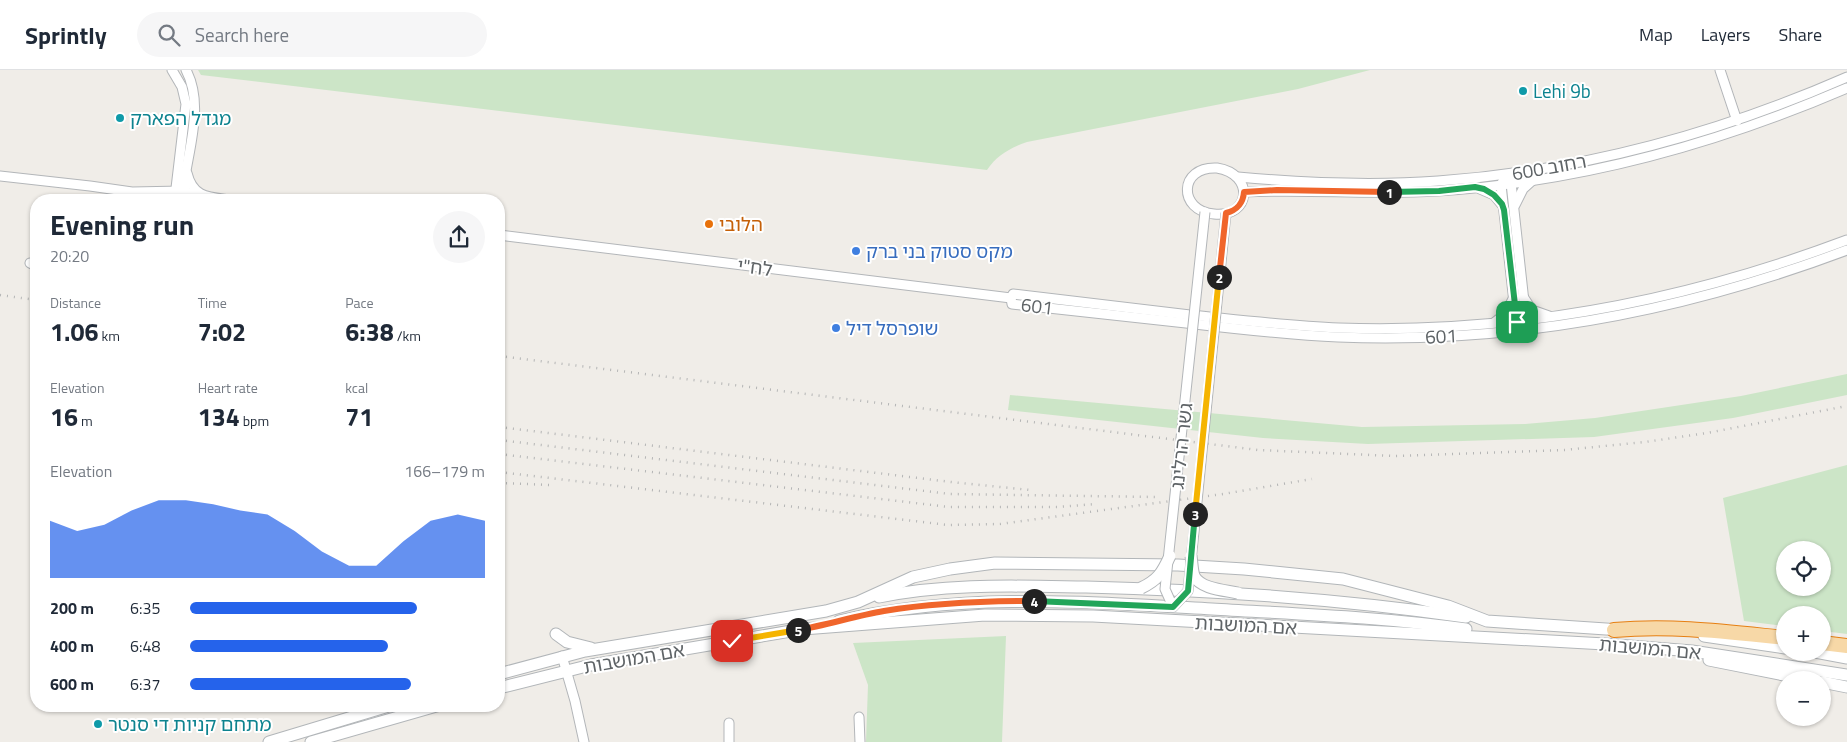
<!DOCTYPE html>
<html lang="en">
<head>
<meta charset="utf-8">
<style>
	body { margin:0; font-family:"Titillium Web","Noto Sans Hebrew",sans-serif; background:#f6f6f7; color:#1f2937; height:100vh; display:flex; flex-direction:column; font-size:19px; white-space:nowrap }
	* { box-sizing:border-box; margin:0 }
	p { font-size:16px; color:#747a83 }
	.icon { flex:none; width:28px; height:28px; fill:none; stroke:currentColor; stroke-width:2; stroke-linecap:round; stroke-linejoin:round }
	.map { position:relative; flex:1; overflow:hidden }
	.drawer { position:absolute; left:30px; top:124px; width:475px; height:518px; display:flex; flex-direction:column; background:#fff; border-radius:20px; box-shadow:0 1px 4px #0004 }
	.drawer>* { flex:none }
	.tools { position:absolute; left:1776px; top:471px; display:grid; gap:10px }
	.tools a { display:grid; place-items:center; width:55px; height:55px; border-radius:50%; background:#fff; box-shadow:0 1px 4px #0004; font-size:25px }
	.pin { position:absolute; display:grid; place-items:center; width:42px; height:42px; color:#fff; margin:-21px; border-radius:10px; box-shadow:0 2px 8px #0006 }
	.km { position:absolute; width:25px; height:25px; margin:-12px; border-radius:50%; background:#222; color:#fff; font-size:14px; line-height:25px; text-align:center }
	.round { display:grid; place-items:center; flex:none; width:52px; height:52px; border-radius:26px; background:#f6f6f7 }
	.head { display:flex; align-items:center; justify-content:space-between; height:85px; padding:0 20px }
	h1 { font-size:28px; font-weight:700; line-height:38px }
	.stats { display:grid; grid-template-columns:repeat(3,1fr); gap:8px; height:85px; padding:5px 20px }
	.stats div { display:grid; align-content:center }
	.stats b { font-size:25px; font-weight:700 }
	.stats small { font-size:14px; font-weight:400 }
	.stats p { font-size:14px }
	.chart { height:140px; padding:10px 20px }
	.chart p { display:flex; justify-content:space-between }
	.chart svg { width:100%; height:90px; margin-top:5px; fill:#2563eb; opacity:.7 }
	ul { padding:0 20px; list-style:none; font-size:16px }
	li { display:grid; grid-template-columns:80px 60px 1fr; align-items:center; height:38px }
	li i { height:12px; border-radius:6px; background:#2563eb }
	header { display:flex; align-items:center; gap:30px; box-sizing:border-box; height:70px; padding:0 25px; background:#fff; border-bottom:1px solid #e0e1e3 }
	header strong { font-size:24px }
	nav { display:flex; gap:28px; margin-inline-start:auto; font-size:18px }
	.search { width:350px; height:45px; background:#f6f6f7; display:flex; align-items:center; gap:12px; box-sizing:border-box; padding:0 18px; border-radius:28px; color:#747a83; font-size:19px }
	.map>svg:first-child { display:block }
	.green { fill:#cce5c7; fill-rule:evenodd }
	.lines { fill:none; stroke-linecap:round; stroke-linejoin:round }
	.minor-casing { stroke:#b3b6b9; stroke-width:11 }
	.secondary-casing { stroke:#b2b6b9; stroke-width:13 }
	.trunk-casing { stroke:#e67f12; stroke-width:16 }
	.minor { stroke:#fff; stroke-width:9 }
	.secondary { stroke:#fff; stroke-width:11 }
	.trunk { stroke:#f7d8a7; stroke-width:14 }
	.rail { stroke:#b4b5b5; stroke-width:2.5; stroke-dasharray:1 6; stroke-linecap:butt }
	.minor-bridge-casing { stroke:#b3b6b9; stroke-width:11; stroke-linecap:butt }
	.secondary-bridge-casing { stroke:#b2b6b9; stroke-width:13; stroke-linecap:butt }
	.minor-bridge { stroke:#fff; stroke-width:9 }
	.secondary-bridge { stroke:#fff; stroke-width:11 }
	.split-1-casing { stroke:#fff; stroke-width:10 }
	.split-2-casing { stroke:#fff; stroke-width:10 }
	.split-3-casing { stroke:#fff; stroke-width:10 }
	.split-4-casing { stroke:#fff; stroke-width:10 }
	.split-5-casing { stroke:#fff; stroke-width:10 }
	.split-6-casing { stroke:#fff; stroke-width:10 }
	.split-1 { stroke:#22a559; stroke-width:6 }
	.split-2 { stroke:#f0652b; stroke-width:6 }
	.split-3 { stroke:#f5b400; stroke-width:6 }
	.split-4 { stroke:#22a559; stroke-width:6 }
	.split-5 { stroke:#f0652b; stroke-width:6 }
	.split-6 { stroke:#f5b400; stroke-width:6 }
	.culture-dot { fill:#0f9aa8; stroke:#fff; stroke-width:2 }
	.food-dot { fill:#e8710a; stroke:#fff; stroke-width:2 }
	.shop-dot { fill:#3f7fe0; stroke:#fff; stroke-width:2 }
	.labels { text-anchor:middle; stroke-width:4; stroke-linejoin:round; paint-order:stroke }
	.culture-label { font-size:19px; fill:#0d838f; stroke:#fff; text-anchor:start }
	.street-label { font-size:19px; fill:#5f6467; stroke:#fff }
	.food-label { font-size:19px; fill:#c56008; stroke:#fff; text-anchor:start }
	.shop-label { font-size:19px; fill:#366cbe; stroke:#fff; text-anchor:start }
</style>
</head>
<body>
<header>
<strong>Sprintly</strong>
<div class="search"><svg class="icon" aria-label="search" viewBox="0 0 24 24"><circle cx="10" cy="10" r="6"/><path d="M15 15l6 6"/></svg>Search here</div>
<nav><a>Map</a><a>Layers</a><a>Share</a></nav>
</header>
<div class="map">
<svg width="1847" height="672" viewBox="0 0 1847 672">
	<rect width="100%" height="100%" fill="#f0ede8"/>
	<g class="green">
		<path d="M198 0H1370L1298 19 1027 72C1010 78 997 85 987 100L218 7 201 5Z"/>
		<path d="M1847 304V325L1733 348 1594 367 1368 374 1263 368 1008 340 1010 325 1362 357 1525 354 1595 348 1741 326Z"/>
		<path d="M1847 395V564L1823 561 1822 545H1785V556L1744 551 1723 428ZM1785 480H1822V518H1785Z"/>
		<path d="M1006 566 1002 672H866L868 615 853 573Z"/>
	</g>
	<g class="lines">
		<defs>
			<g id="minor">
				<path d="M172 0 182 17 186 34 176 118 177 124 181 129"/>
				<path d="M186 0C204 34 189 77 184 113L185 121 188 123"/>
				<path d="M1720 0 1737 51"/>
				<path d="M1217 98C1255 104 1251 148 1214 144 1178 141 1178 96 1217 98Z"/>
				<path d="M187 103C193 128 209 127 231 130"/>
				<path d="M0 106 90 116 132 122 182 121 194 127 209 130"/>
				<path d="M1238 107C1304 113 1372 116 1438 111 1580 101 1717 64 1847 7"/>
				<path d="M1504 109 1501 115 1516 251 1519 254"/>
				<path d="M1508 109 1511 113 1526 250 1525 255"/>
				<path d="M1480 119 1494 125 1503 136"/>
				<path d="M1245 122C1309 119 1373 125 1438 121 1579 112 1717 74 1847 18"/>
				<path d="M148 128C160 130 171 126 182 130"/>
				<path d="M1515 135 1523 119 1533 110"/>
				<path d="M499 165 1011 228"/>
				<path d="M30 193 36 196"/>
				<path d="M1011 228 1012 234C1070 240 1128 247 1186 253 1237 259 1287 265 1338 267 1512 274 1685 241 1847 180"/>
				<path d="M1011 228 1013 224C1072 231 1131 238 1190 245 1240 250 1289 256 1339 258 1515 264 1682 232 1847 170"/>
				<path d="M1524 228 1532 240 1549 246"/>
				<path d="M1495 252 1505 244 1514 227"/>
				<path d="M562 586 575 631 584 672"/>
				<path d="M859 647 860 672"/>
				<path d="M729 653V672"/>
			</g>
			<g id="secondary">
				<path d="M879 527C947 513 1017 516 1086 517 1213 520 1340 529 1466 547"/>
				<path d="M839 551C961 522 1088 532 1212 539 1296 544 1383 547 1466 559"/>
				<path d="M556 564 567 572 591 578"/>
				<path d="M1704 566 1785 578"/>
				<path d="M1815 582 1847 588"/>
				<path d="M1709 590 1809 610"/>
				<path d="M499 604 585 581 826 541 858 532 913 507 950 499 995 493 1178 495 1244 499 1343 509 1448 536 1487 551 1621 560"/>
				<path d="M1822 612 1847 617"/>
				<path d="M499 618 591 595 803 559 985 545 1093 546 1605 574 1692 581 1847 605"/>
				<path d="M269 672 392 635"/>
				<path d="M311 672 440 635"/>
			</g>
			<g id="trunk">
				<path d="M1614 560C1674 555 1726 562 1785 568"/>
				<path d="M1822 573 1847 576"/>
			</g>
		</defs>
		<use href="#minor" class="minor-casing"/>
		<use href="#secondary" class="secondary-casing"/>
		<use href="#trunk" class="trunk-casing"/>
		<use href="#minor" class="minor"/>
		<use href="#secondary" class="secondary"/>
		<use href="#trunk" class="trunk"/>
		<g class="rail">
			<path d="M0 225 36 230"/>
			<path d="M499 286 1258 380 1394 386 1564 380 1645 372 1707 363 1847 336"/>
			<path d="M499 357 951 412 1030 420"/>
			<path d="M499 370 950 424 1156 427"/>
			<path d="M499 384 949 437H1057L1096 434"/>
			<path d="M499 402 948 455 1000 454 1223 424 1312 409"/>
			<path d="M499 413 551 415"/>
		</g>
		<defs>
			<path id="minor-bridge" d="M1205 142 1165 519 1173 537 1188 521 1226 143"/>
			<g id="secondary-bridge">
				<path d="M1191 486C1192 492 1192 500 1194 506 1201 519 1224 520 1238 523"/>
				<path d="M1141 518C1158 510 1162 503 1170 486"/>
			</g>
		</defs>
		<use href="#minor-bridge" class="minor-bridge-casing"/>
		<use href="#secondary-bridge" class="secondary-bridge-casing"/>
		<use href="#minor-bridge" class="minor-bridge"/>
		<use href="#secondary-bridge" class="secondary-bridge"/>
	</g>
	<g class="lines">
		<defs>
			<path id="split-1" d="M1389 122 1439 121 1475 117 1484 119 1494 125 1502 134 1504 140 1517 252"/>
			<path id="split-2" d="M1219 207 1226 143C1237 140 1243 134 1244 122L1277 120 1389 122"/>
			<path id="split-3" d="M1195 444 1219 207"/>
			<path id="split-4" d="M1034 531 1173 537 1188 521 1195 444"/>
			<path id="split-5" d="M798 560C827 555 855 546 884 541 933 533 984 531 1034 531"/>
			<path id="split-6" d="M732 571 798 560"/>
		</defs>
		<use href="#split-1" class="split-1-casing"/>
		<use href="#split-2" class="split-2-casing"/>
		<use href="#split-3" class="split-3-casing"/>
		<use href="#split-4" class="split-4-casing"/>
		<use href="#split-5" class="split-5-casing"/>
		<use href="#split-6" class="split-6-casing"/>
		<use href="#split-1" class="split-1"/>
		<use href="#split-2" class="split-2"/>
		<use href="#split-3" class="split-3"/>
		<use href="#split-4" class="split-4"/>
		<use href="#split-5" class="split-5"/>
		<use href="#split-6" class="split-6"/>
	</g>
	<g class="culture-dot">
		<circle cx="1523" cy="21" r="5"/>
		<circle cx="120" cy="48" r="5"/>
		<circle cx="98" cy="654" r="5"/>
	</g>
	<circle class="food-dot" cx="709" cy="154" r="5"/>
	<g class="shop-dot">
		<circle cx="856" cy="181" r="5"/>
		<circle cx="836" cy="258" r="5"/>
	</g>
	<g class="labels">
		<g class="culture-label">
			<text x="1533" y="28">Lehi 9b</text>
			<text x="130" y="55">מגדל הפארק</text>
			<text x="108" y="661">מתחם קניות די סנטר</text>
		</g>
		<g class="street-label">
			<text transform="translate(1549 97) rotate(-10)" y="7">רחוב 600</text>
			<text transform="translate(755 197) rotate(7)" y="7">לח"י</text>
			<text transform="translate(1037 236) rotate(7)" y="7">601</text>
			<text transform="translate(1441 266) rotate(-3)" y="7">601</text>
			<text transform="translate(1181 376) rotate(-84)" y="7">גשר הרלינג</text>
			<text transform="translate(1246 555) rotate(3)" y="7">אם המושבות</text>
			<text transform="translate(1650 578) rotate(5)" y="7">אם המושבות</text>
			<text transform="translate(634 588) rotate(-10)" y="7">אם המושבות</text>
		</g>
		<g class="food-label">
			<text x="719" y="161">הלובי</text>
		</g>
		<g class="shop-label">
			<text x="866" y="188">מקס סטוק בני ברק</text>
			<text x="846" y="265">שופרסל דיל</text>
		</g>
	</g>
</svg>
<div class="tools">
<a><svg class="icon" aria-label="locate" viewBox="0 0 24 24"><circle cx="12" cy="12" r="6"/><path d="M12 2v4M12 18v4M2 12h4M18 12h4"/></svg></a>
<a>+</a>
<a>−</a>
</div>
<div class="pin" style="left:1517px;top:252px;background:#1e9e55"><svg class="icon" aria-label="arrive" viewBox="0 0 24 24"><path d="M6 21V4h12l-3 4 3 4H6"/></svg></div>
<div class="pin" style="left:732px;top:571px;background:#d93025"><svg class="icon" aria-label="check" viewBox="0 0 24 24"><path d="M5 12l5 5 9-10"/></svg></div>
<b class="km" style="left:1389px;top:122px">1</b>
<b class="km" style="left:1219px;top:207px">2</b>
<b class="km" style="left:1195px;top:444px">3</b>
<b class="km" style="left:1034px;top:531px">4</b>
<b class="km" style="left:798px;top:560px">5</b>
<section class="drawer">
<div class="head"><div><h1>Evening run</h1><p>20:20</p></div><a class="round"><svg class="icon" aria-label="share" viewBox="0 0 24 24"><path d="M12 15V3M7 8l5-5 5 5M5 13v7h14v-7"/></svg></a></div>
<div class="stats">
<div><p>Distance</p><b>1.06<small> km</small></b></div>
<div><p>Time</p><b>7:02</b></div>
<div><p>Pace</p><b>6:38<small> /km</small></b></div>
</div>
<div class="stats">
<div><p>Elevation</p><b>16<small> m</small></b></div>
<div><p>Heart rate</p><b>134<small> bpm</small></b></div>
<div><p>kcal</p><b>71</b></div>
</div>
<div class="chart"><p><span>Elevation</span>166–179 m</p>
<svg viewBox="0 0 160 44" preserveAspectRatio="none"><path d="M0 44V16L10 21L20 18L30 11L40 6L50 6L60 8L70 11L80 13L90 21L100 31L110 38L120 38L130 26L140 16L150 13L160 16V44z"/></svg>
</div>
<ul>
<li><b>200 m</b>6:35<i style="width:77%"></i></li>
<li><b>400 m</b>6:48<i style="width:67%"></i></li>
<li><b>600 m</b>6:37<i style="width:75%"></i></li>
</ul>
</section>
</div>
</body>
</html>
